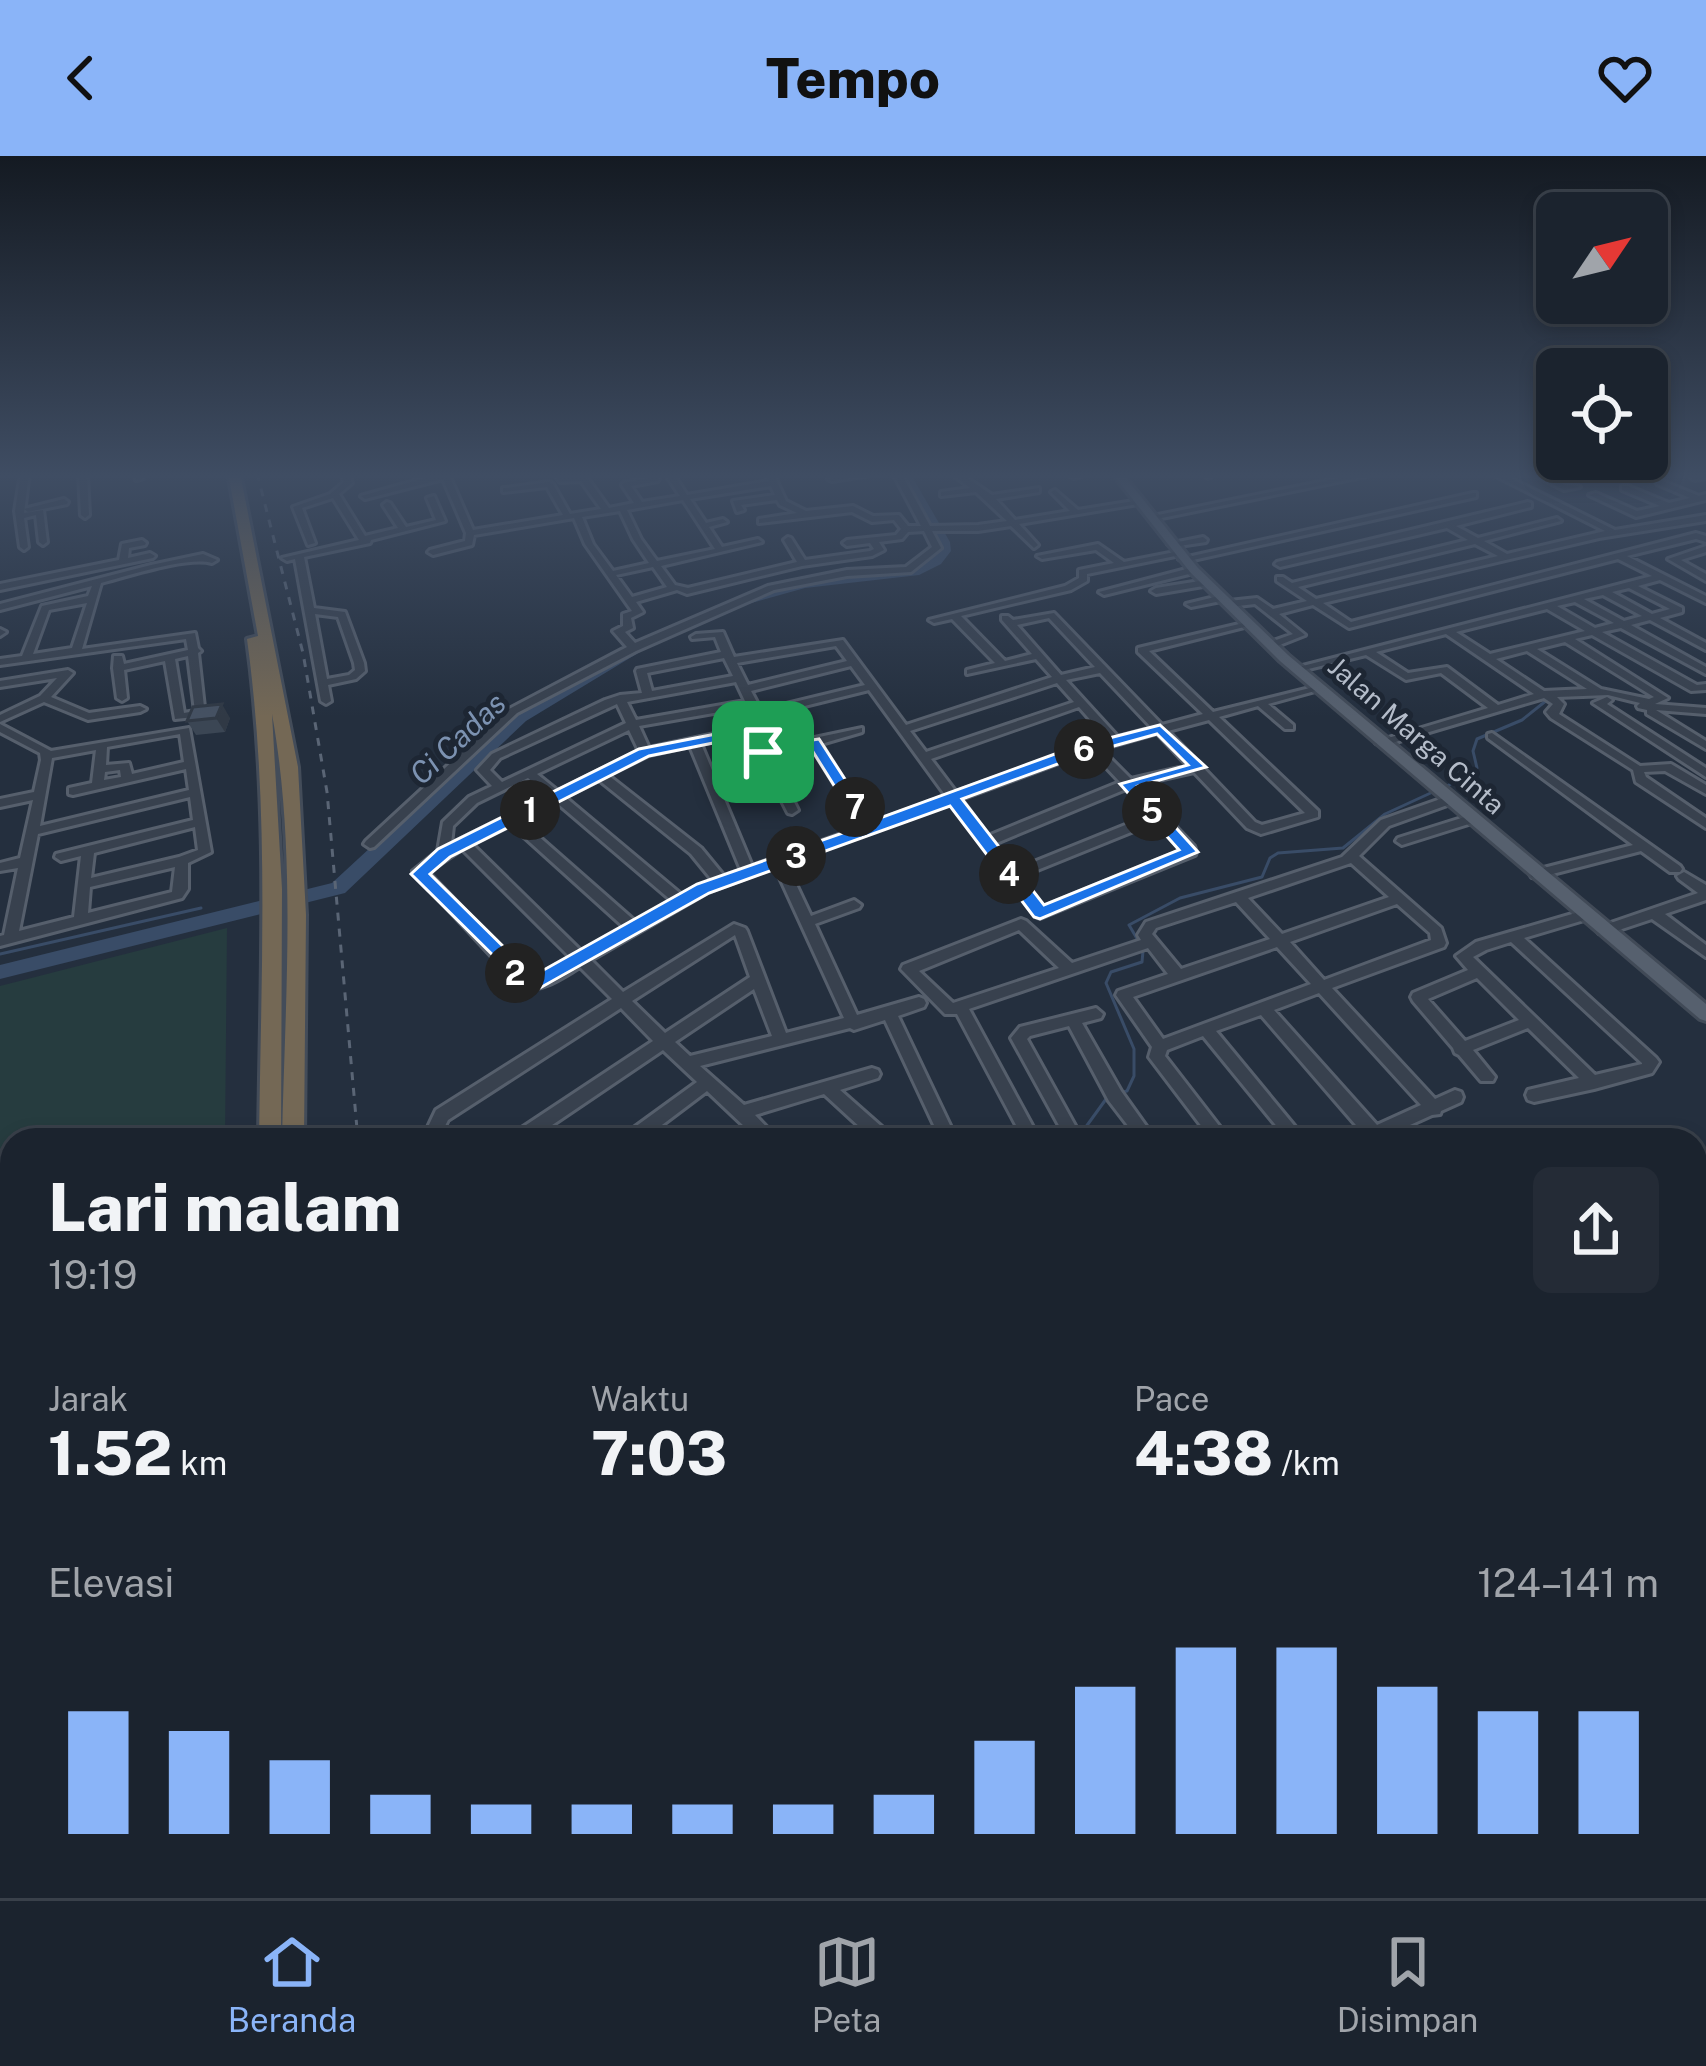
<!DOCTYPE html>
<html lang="id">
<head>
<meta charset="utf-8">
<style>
	body { margin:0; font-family:"Public Sans",sans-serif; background:#242b36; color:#f1f3f6; height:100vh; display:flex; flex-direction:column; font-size:45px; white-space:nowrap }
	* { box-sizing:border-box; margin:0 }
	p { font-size:39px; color:#a0a4aa }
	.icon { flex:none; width:66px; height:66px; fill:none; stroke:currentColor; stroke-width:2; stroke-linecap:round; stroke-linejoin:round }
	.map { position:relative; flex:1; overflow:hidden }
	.drawer { position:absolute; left:0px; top:972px; width:1707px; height:771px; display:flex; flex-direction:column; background:#1b232e; border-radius:36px 36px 0 0; box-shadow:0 6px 18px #0003,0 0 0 3px #39404a }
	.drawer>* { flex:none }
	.needle { width:78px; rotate:55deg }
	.fabs { position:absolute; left:1536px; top:36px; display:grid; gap:24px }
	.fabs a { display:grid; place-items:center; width:132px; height:132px; border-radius:18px; background:#1b232e; box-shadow:0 6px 18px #0003,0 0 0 3px #39404a; font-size:60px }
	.pin { position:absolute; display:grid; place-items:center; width:102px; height:102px; color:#fff; margin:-51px; border-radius:24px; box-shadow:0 6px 18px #0006 }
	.km { position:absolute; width:60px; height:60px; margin:-30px; border-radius:50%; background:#222; color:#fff; font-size:33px; line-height:60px; text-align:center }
	.round { display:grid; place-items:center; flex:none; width:126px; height:126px; border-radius:18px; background:#242b36 }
	.overview { display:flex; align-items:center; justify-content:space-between; height:204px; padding:0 48px }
	h1 { font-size:66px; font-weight:800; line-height:90px }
	.stats { display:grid; grid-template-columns:repeat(3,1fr); gap:18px; height:204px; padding:12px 48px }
	.stats div { display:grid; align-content:center }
	.stats b { font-size:60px; font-weight:800 }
	.stats small { font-size:33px; font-weight:400 }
	.stats p { font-size:33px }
	.chart { height:336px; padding:24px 48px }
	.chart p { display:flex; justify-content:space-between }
	.chart svg { width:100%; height:216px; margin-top:12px; stroke:#8ab4f8; stroke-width:6 }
	header { display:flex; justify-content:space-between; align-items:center; height:156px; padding:0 48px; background:#8ab4f8; color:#111; font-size:54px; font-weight:800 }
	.menu { display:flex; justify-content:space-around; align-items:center; height:168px; border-top:3px solid #39404a; background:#1b232e; font-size:33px; color:#a0a4aa }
	.menu a { display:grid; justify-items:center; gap:6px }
	.menu .active { color:#8ab4f8 }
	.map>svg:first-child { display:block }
	.green { fill:#263c3f }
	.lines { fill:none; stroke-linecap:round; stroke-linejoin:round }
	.stream-far1 { stroke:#394c67; stroke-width:3 }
	.stream { stroke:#394c67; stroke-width:4.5 }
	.river { fill:#394c67; fill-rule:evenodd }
	.minor-casing { stroke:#565f6c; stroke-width:6 }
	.major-casing { stroke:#414a57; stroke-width:6 }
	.highway-casing { stroke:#434c59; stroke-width:6 }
	.minor { fill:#38414e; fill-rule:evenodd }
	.major { fill:#56606e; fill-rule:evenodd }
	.highway { fill:#746855; fill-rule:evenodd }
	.rail-far1 { stroke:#5a6575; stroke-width:3; stroke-dasharray:8 8; stroke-linecap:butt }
	.rail { stroke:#5a6575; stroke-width:4.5; stroke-dasharray:18 18; stroke-linecap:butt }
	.wall { fill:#3b4654 }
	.shaded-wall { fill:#303945 }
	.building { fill:#455162; stroke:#303945; stroke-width:3 }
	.route { fill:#1a73e8; stroke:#fff; stroke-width:3; fill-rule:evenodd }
	.labels { text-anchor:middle; stroke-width:10; stroke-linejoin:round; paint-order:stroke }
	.far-street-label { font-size:27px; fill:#b4bcc9; stroke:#1d2633 }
	.far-water-label { font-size:30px; font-style:italic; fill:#7c92b1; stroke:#1d2633 }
</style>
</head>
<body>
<header><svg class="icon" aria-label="back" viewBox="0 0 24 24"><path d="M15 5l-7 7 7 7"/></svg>Tempo<svg class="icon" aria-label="heart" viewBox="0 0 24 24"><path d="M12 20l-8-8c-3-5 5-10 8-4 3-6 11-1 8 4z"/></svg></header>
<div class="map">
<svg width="1706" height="1742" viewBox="0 0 1706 1742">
	<rect width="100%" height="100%" fill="#242f3e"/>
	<path class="green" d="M227 772 225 984H12V1604L0 1613V830Z"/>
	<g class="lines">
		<g class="stream-far1">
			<path d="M1661 549 1706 551"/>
			<path d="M1444 632 1477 612 1473 595 1477 583 1522 564 1547 544"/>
			<path d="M1139 786 1129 769 1180 742 1262 721 1270 702 1278 697 1343 692 1385 658 1435 635"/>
			<path d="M0 798 201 752"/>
			<path d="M1118 937 1127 935 1134 920V893L1106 827 1111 816 1142 806 1143 795"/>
			<path d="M1080 979 1109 939"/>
		</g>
		<path class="stream" d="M3 1742 31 1731"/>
		<g class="river">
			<path d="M898 317H910L950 386 951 395 941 408 919 419 805 432 730 453V447C759 434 790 426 822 422 859 416 912 426 939 395L938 386Z"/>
			<path d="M636 488 648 491 526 565 345 737 0 823V809L332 727 514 559Z"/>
		</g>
		<defs>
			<g id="minor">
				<path d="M21 317H29L24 357 43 354 47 386 43 389 39 386 36 359 24 362 28 391 24 394 20 391 15 355Z"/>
				<path d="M79 317H87L89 359 85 362 81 359Z"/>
				<path d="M134 317H142L143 322 136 324Z"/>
				<path d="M341 317H349L352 327 339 338 365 380 398 372 383 349 387 346 390 347 406 371 436 364 427 342 434 340 445 365 371 384 370 387 304 401 314 452 345 456 364 507 365 515 356 523 328 529 331 545 326 548 321 545 295 403 287 405 282 402 359 384 333 342 302 352 315 387 308 389 293 351 330 338 344 326ZM315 458 338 461 354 507 355 514 349 519 327 523Z"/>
				<path d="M443 317H459L450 321 473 374 563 359 547 331 503 336V332H506L549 326 553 328 570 358 601 353 581 325 560 326 553 317H561L565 321 586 320 609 352 634 347 622 329 623 327 655 321 659 323 658 325 631 330 642 346 680 340 665 317H673L687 339 769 325 765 317H773L786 345 806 355 853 350 873 360 899 359 908 370H921L893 317H901L930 370 978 369 1007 365 976 336 941 340V336L970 332 951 317H960L992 339 1039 332V336L996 343 1015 364 1070 355 1051 336 1055 334 1078 354 1140 344 1144 347 1019 368 1038 389 1034 392 1011 370 978 375H932L941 392 911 416 847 420 774 434 636 495 517 557 374 691 370 692 364 688 366 685 509 553 627 491 613 475 623 470V458L632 455 585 388 574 362 474 379 472 389 433 399 428 396 430 394 465 385 466 377 443 323 365 343 361 340ZM771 330 775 339 733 345 737 356 744 354 741 349 777 344 780 349 797 357 759 363V367L852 356 872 366 894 364 901 373 896 379 847 384 843 387 847 390 870 387 874 393 870 395 805 404 791 382 788 381 784 384 797 406 688 432 675 429 661 410 762 386 758 383 722 391 709 371 727 366 723 363 706 367 690 343ZM683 344 715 393 657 405 641 383 627 354ZM620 355 633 383 649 407 613 415 593 388 582 361ZM924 375 932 391 906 411 847 414 768 430 635 487 625 476 633 472 631 462 643 456 636 446 677 434 687 438 802 410 872 400 884 394 879 386 902 383 908 376ZM653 411 667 431 632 441 616 419Z"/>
				<path d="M860 317H883L832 325 828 323Z"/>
				<path d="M1076 317H1092L1074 322 1070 320Z"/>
				<path d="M1200 317H1209L1212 320 1208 322Z"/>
				<path d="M1364 317H1381L1152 364 1148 361Z"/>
				<path d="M1490 317H1500L1615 374 1706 359V365L1599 382 1323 447 1351 466 1696 377 1706 380V386L1696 383 1627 400 1706 440V447L1660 424 1638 430 1682 452V456L1660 462 1706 487V494L1650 464 1631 469 1706 511V518L1621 472 1602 476 1697 529 1706 528V534L1691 535 1592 479 1575 483 1668 542 1655 548 1706 552V558L1656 554 1706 585V593L1647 558V554L1638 552 1637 550 1640 547 1608 539 1557 541 1564 548 1559 558 1640 610 1671 608 1706 629V638L1665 615 1644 616 1646 621 1706 662V672L1636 626 1633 614 1551 562 1546 556 1553 548 1544 542 1382 590 1376 587 1378 585 1488 552 1441 517 1406 524 1366 499 1296 516 1291 513 1652 420 1618 403 1349 472 1313 449 1279 458 1305 479 1272 492 1267 489 1268 487 1293 478 1255 448 1229 451 1224 448 1229 445 1257 442 1273 453 1307 445 1277 425V421H1283L1292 427 1468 384 1447 372 1280 411 1275 408 1277 406 1528 346 1531 347V351L1456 370 1478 382 1557 362 1561 365 1484 385 1507 398 1605 375ZM1475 388 1498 400 1316 443 1298 431ZM1629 432 1670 453 1652 458 1612 436ZM1603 439 1642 460 1624 465 1584 443ZM1575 446 1614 467 1595 472 1557 450ZM1547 453 1585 475 1490 498 1456 476ZM1446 478 1534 538 1498 549 1447 511 1408 517 1376 496ZM1565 486 1654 541 1649 543 1601 533 1537 493ZM1527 495 1587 533 1544 535 1496 503Z"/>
				<path d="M1531 317C1545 317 1553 325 1566 329 1571 330 1576 329 1580 331L1564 334Z"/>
				<path d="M1588 317H1598L1606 322 1599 324Z"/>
				<path d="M1634 317H1646L1642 319Z"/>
				<path d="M1705 318 1706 322 1695 324 1691 322Z"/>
				<path d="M1660 324 1699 340 1706 338V344L1636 361 1589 339 1596 337 1637 355 1660 350 1622 334V330H1628L1669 347 1690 342 1657 328 1656 326Z"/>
				<path d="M1473 337H1476V341L1184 406 1179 403Z"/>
				<path d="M64 343 68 346 67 348 28 356 24 353Z"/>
				<path d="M1203 381 1207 384 1206 386 1172 391 1168 388Z"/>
				<path d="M142 384 146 387 145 389 129 392 128 402 150 397 155 400 153 402 0 434V428L119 404 122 388Z"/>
				<path d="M1098 388 1124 406 1180 395 1185 398 1087 418V425L1071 434 961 460 1005 505 1032 498 1002 464V460H1008L1013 464 1054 457 1162 569 1203 558 1138 496V492L1252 465V469L1149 495 1213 556 1322 529V533L1268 548 1293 569V573H1285L1258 550 1219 561 1318 655V661L1261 678 1247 672 1194 616 1136 629 1194 690 1196 696 1195 699 1040 762 1035 760 951 646 786 707 811 760 854 744 861 749 859 752 815 768 857 859 919 841 924 843 926 847 924 851 898 860 957 984H941L885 864 854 874 850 872 700 910 744 949 872 912 878 914 880 918 878 922 840 934 891 979 893 984H874L824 938 755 959 779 984H760L756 981 752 984H732L745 971 707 935 642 984H622L624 979 697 926 663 894 530 984H509L511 979 653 885 621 852 448 964 445 970 454 984H436L428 971 436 954 612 843 580 811C561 822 544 835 522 833L413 715 438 695 443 666 469 641 492 630 477 614 492 598 605 544 620 539 642 537 636 515 637 513 721 496 715 481 692 483 691 481 696 478 723 476 734 501 843 484 906 569 1052 521 1036 503 967 518V514L995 507 952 463 934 467 929 464 1065 430 1079 422V414L1114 407 1096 394 1042 403 1037 400ZM1049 462 1095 511 1061 519 1017 469ZM836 490 847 505 748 529 737 507ZM724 502 733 520 652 535 647 517ZM851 510 865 529 761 554 751 535ZM1100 517 1152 572 1118 581 1066 524ZM736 526 745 545 636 564 627 546ZM1057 527 1074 546 926 596 910 575ZM869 534 946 640 871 667 821 588 862 576V572L767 592 761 589 757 590 755 592 788 657 792 658 798 654 770 598 811 590 861 671 752 710 701 588 768 573 770 571 764 560ZM617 548 626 567 502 626 490 614 500 602ZM748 551 757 569 649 592 639 570ZM1079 551 1108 584 1075 593 956 636 931 603ZM1209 564 1305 657 1262 669 1255 666 1168 575ZM629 574 639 595 558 635 537 618ZM1157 577 1188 610 1131 623 1101 593ZM690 590 741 714 724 720 701 692 608 619 649 599ZM1091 595 1120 626 988 680 961 643ZM528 622 548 640 451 688 453 670 477 647ZM599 624 691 698 713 725 682 739 565 641ZM1126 633 1150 659 1014 714 994 688ZM556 646 672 745 636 766 520 664ZM1156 666 1183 694 1043 751 1020 721ZM511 669 625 772 582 796 472 688ZM462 693 571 802 537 822 530 823 428 716ZM775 711 844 862 786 877 747 775 745 772 734 768 623 836 591 804 708 736ZM735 779 750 821 665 877 632 845ZM754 833 772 880 690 900 675 886Z"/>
				<path d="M1706 390V396L1681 404 1706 418V425L1668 403Z"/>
				<path d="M203 398 217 404 212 407C187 400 128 420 101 427L82 493 195 477 198 492 201 495 198 497 205 560 175 563 165 505 124 514 127 542 122 545 117 542 113 512 114 500H122L124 508 188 494 186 483 0 509V503L22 500 42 450 88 440 92 430 0 454V448L151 409ZM87 447 72 492 33 498 49 454ZM188 500 195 555 184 557 175 503Z"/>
				<path d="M1194 411 1197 412V416L1104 439 1099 436Z"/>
				<path d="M1206 424 1209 425V429L1156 438 1151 435 1156 432Z"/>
				<path d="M1223 439 1228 442 1226 444 1191 451 1186 448Z"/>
				<path d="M0 473 6 476 0 480Z"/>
				<path d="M68 514 73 517 51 541 89 557 140 550 146 553 140 556 88 564 44 546 0 566V559L40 540 57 522 0 531V525Z"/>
				<path d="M1607 541 1612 544 1607 548 1706 612V621L1593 547Z"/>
				<path d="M0 568 51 595 189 572 211 696 188 707V733L182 742 0 790V780L4 779 18 712 0 715V707L20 702 33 644 0 651V643L34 636 41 604 40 597 0 576ZM180 578 184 606 132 618 129 607 106 609 107 591ZM96 594 92 627 69 632V638L73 639 186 613 189 634 40 670 52 602ZM120 614 121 621 104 624 105 616ZM190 641 193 664 56 698 55 701 61 705 81 700 74 761 19 775 38 678ZM195 671 198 694 179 701 91 722 94 697ZM175 711 172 736 88 757 90 731Z"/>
				<path d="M1492 577 1680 710 1682 713 1680 716H1670L1641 695 1537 722 1532 721 1530 718 1532 715 1633 689 1488 582V578Z"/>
				<path d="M1449 640 1453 641V647L1389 670 1359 700 1441 772 1446 787 1444 791 1332 832 1435 943 1455 934 1461 936 1463 941 1461 946 1441 955 1440 958 1432 959 1377 984H1353L1355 979 1362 976 1261 859 1216 875 1306 984H1288L1203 880 1167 894 1165 900 1230 984H1212L1152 905 1149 901 1152 891 1116 839 1118 835 1168 818 1148 792 969 853 1040 984H1024L957 858H945L901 813 903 809 1021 763 1026 765 1072 807 1141 784 1138 779 1146 766 1342 701 1381 664ZM1351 707 1389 741 1282 778 1248 742ZM1236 746 1270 783 1181 813 1152 778 1156 772ZM1397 748 1430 777 1431 784 1324 824 1290 786ZM1019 774 1059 812 953 847 919 815ZM1277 791 1311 828 1163 883 1133 841ZM1319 837 1421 949 1377 969 1274 854Z"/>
				<path d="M1471 659 1477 663 1475 666 1402 689 1396 685 1398 682Z"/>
				<path d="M1684 716 1706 729V744L1665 758 1706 789V801L1652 763 1604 779 1599 777 1597 774 1599 771 1698 737 1679 723 1677 720Z"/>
				<path d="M1586 754 1593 759 1591 762 1524 782 1656 902 1659 906 1652 917 1594 933 1534 946 1528 944 1526 939 1528 934 1579 922 1528 872 1473 894 1495 921 1493 925H1481L1459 899 1455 897 1453 892 1413 845 1411 841 1413 837 1468 814 1456 800 1476 786ZM1511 786 1642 907V908L1595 919 1473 801 1486 794ZM1477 822 1519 864 1465 885 1428 843Z"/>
				<path d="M1096 852 1103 858 1101 862 1082 867 1121 935 1156 984H1139L1109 945 1069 870 1030 880 1027 883 1083 984H1067L1011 882 1020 871Z"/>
				<path d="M12 1281V1301L0 1306V1286Z"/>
				<path d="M1695 1371 1706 1378V1406L1695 1399Z"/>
				<path d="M1706 1521V1548L1695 1554V1527Z"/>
				<path d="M1706 1697V1725L1695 1730V1702Z"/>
				<path d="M167 1731H193L195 1742H169Z"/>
				<path d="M1218 1731H1245L1250 1742H1223Z"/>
				<path d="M1256 1731H1280L1283 1737 1281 1742H1250Z"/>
				<path d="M1606 1731H1635L1640 1742H1611Z"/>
				<path d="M1652 1731H1688L1681 1742H1645Z"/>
			</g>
			<path id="major" d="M1112 317H1122L1198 412 1288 499 1706 848V865L1700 863 1280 505 1190 416Z"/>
			<g id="highway">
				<path d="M228 317H240L298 611 306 759 304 984H282C285 843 297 697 272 558L282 733 281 984H259C261 816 270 650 247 483L258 480Z"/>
				<path d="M284 1731H320L321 1742H285Z"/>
				<path d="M331 1731H367L369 1742H333Z"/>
			</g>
		</defs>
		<use href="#minor" class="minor-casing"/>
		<use href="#major" class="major-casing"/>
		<use href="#highway" class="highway-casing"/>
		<use href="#minor" class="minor"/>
		<use href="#major" class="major"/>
		<use href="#highway" class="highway"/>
		<path class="rail-far1" d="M257 317 303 497 327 636 358 984"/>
		<path class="rail" d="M417 1731 418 1742"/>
	</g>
	<path class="wall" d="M193 551 230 562 225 576 196 579 187 565Z"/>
	<path class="shaded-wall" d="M222 548 230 562 225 576 216 562Z"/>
	<path class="building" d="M222 548 216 562 187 565 193 551Z"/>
	<linearGradient id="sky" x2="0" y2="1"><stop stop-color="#141a22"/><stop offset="0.57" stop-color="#3f4d63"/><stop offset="1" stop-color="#3f4d63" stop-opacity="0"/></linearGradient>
	<rect width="1706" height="561" fill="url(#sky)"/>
	<path class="route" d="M1160 569 1206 611 1138 630 1198 696 1040 763 1034 761 950 650 709 737 531 837 411 718 438 693 639 593 752 571 768 591 819 583 872 665 1074 591ZM1157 578 1188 609 1120 628 1179 694 1044 749 962 643 1085 598ZM748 580 763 601 810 591 860 671 697 728 533 820 430 718 450 701 649 600Z"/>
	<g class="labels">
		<g class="far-street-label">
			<text transform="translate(1416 580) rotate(41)" y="9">Jalan Marga Cinta</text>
		</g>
		<g class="far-water-label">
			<text transform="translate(458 583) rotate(-43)" y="10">Ci Cadas</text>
		</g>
	</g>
</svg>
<div class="fabs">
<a><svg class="needle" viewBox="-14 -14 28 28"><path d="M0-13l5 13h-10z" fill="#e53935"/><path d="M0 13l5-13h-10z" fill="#a0a4aa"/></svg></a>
<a><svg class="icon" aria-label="locate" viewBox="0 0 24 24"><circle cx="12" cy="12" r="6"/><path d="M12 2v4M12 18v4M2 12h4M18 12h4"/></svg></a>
</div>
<div class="pin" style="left:763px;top:596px;background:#1e9e55"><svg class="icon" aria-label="arrive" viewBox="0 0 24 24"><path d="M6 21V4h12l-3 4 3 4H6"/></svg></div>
<b class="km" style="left:530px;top:654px">1</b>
<b class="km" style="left:515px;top:817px">2</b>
<b class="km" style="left:796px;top:700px">3</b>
<b class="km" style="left:1009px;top:718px">4</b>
<b class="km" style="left:1152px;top:655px">5</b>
<b class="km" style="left:1084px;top:593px">6</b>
<b class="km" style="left:855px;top:651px">7</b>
<section class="drawer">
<div class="overview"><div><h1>Lari malam</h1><p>19:19</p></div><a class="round"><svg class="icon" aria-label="share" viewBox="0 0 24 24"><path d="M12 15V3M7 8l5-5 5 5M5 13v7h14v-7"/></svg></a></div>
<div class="stats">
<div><p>Jarak</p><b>1.52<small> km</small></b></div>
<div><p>Waktu</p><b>7:03</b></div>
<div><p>Pace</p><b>4:38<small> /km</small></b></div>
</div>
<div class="chart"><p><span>Elevasi</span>124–141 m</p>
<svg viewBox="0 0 160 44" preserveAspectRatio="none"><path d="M5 44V19M15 44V23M25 44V29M35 44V36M45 44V38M55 44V38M65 44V38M75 44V38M85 44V36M95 44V25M105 44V14M115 44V6M125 44V6M135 44V14M145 44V19M155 44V19"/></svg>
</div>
</section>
</div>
<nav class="menu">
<a class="active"><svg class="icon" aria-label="home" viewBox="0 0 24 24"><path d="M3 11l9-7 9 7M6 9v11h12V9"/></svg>Beranda</a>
<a><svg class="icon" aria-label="map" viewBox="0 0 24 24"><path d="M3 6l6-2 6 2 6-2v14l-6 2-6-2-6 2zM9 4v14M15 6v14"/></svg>Peta</a>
<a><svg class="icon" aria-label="saved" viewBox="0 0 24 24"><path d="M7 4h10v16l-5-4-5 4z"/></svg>Disimpan</a>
</nav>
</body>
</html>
